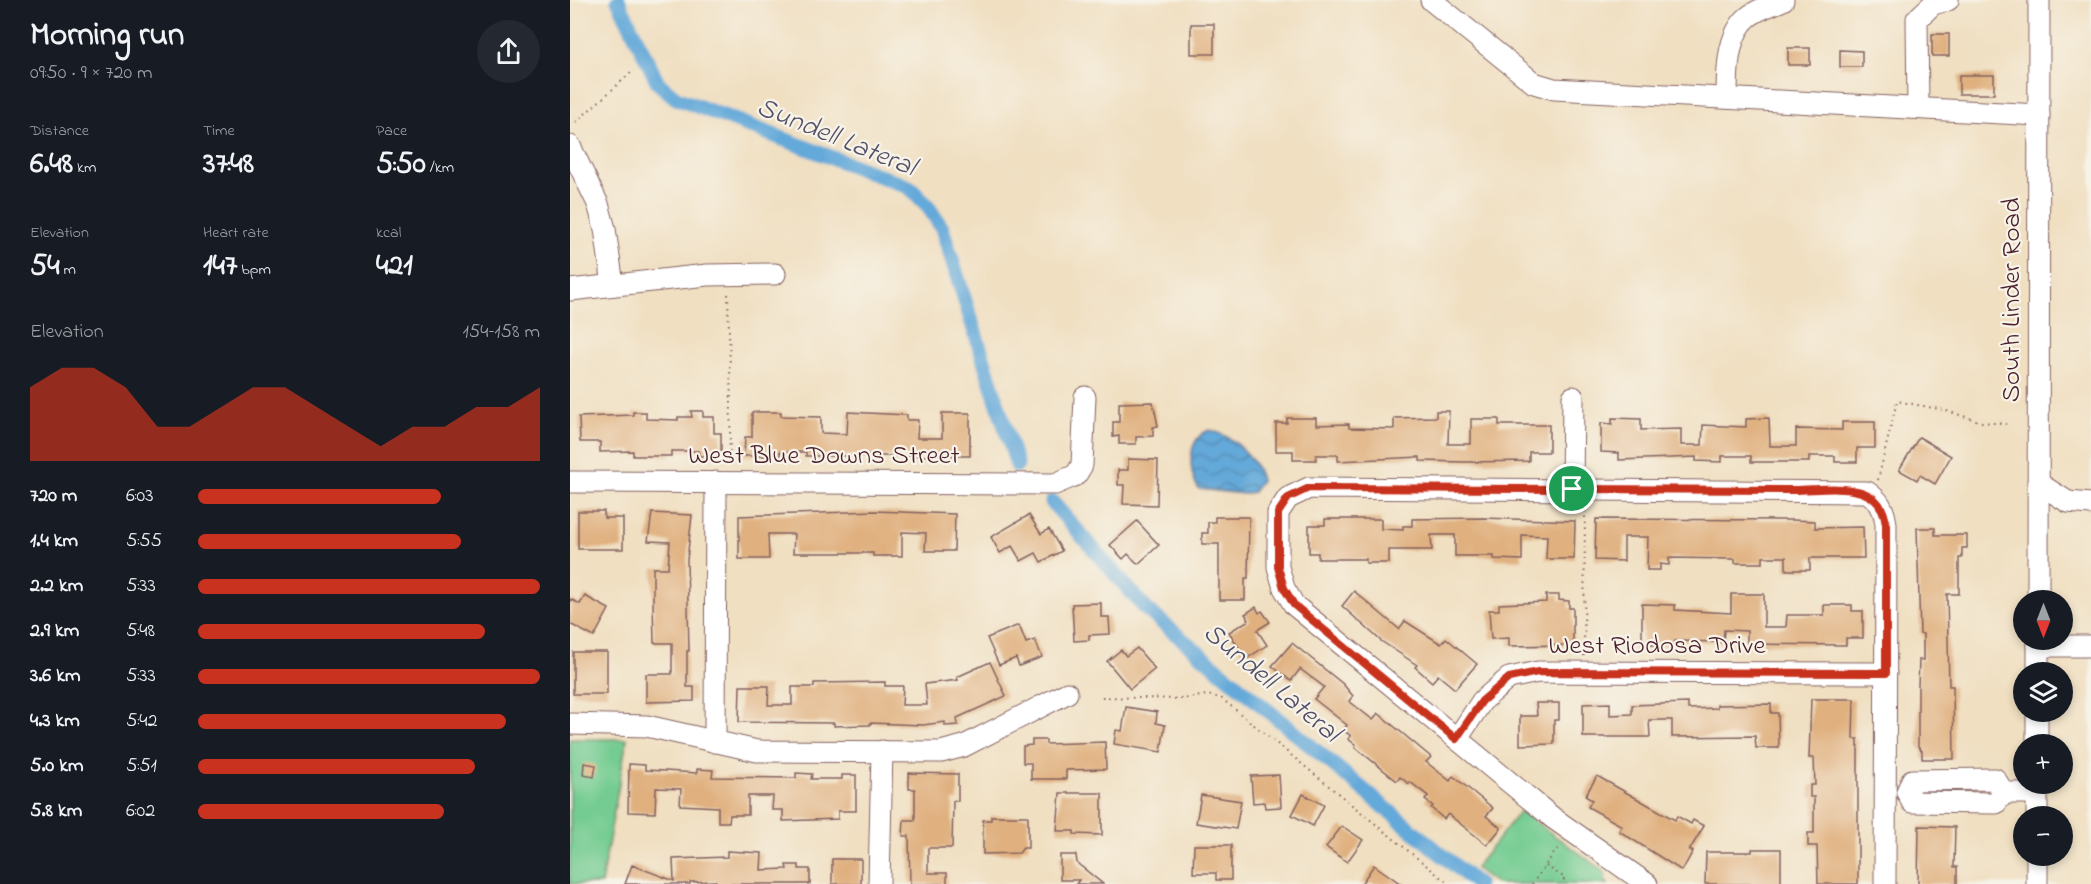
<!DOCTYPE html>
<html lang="en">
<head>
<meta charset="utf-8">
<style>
	body { margin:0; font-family:"Indie Flower",sans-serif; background:#242831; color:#f1f3f6; height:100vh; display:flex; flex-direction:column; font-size:22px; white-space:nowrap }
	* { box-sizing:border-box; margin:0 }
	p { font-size:20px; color:#9ea1a6 }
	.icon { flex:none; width:33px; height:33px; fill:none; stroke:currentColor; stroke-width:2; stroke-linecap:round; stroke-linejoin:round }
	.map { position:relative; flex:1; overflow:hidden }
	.sheet { display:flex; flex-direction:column; background:#171b24; width:570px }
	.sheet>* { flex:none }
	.needle { width:39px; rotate:180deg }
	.buttons { position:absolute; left:1443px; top:590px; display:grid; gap:12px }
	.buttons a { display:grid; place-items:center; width:60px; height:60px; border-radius:50%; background:#171b24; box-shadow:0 3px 9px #0003; font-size:30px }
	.pin { position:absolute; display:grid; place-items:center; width:51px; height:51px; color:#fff; margin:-26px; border:3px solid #fff; border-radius:50%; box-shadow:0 2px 6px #0007 }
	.round { display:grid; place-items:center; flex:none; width:63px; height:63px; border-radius:32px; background:#242831 }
	.headline { display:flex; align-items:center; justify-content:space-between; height:102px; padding:0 30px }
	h1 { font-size:33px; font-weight:700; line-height:45px }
	.metrics { display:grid; grid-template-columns:repeat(3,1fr); gap:9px; height:102px; padding:6px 30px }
	.metrics div { display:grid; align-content:center }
	.metrics b { font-size:30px; font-weight:700 }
	.metrics small { font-size:16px; font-weight:400 }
	.metrics p { font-size:16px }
	.chart { height:168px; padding:12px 30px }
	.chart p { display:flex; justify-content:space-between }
	.chart svg { width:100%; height:108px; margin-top:6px; fill:#c8321e; opacity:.7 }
	ul { padding:0 30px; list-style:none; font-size:20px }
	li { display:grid; grid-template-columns:96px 72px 1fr; align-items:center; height:45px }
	li i { height:15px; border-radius:8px; background:#c8321e }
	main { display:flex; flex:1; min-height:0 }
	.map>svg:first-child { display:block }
	.green { fill:#74cc92; stroke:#5f765e; stroke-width:1.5 }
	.water { fill:url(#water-waves); stroke:#566482; stroke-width:1.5 }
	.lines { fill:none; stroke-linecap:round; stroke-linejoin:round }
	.canal { stroke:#63a9d9; stroke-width:15 }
	.building { fill:#e0b07f }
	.minor-casing { stroke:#846260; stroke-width:23 }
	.path { stroke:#846260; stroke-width:2; stroke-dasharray:1.5 4.5; stroke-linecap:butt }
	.minor { stroke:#fff; stroke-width:21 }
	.route-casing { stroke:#fff; stroke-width:12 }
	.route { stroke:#c8321e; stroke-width:8 }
	.labels { text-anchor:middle; stroke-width:4.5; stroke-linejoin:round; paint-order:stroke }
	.street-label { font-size:27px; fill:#4a1f2b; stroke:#f7f3e8 }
	.water-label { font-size:28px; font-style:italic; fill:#534f68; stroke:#f7f3e8 }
</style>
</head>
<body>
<main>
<section class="sheet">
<div class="headline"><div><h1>Morning run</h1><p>09:50 · 9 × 720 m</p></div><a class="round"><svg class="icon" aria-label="share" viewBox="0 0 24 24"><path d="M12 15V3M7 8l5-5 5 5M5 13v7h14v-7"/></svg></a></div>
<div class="metrics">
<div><p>Distance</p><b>6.48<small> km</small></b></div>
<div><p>Time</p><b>37:48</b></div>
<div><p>Pace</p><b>5:50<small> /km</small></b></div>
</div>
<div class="metrics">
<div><p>Elevation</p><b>54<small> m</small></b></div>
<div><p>Heart rate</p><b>147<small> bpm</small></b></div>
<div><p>kcal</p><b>421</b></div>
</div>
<div class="chart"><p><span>Elevation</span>154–158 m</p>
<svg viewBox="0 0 160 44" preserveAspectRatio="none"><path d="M0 44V14L10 6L20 6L30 14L40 30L50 30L60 22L70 14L80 14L90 22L100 30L110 38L120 30L130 30L140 22L150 22L160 14V44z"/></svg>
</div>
<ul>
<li><b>720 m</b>6:03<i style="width:71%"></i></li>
<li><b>1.4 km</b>5:55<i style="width:77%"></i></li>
<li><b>2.2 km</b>5:33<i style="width:100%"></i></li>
<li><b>2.9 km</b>5:48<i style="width:84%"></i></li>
<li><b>3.6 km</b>5:33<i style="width:100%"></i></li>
<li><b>4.3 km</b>5:42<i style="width:90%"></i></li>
<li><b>5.0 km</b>5:51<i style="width:81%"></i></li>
<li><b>5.8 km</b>6:02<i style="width:72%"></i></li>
</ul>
</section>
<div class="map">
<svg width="1521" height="884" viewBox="0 0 1521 884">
	<defs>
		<pattern id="water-waves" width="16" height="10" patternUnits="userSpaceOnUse" patternTransform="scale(1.5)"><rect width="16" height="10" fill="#63a9d9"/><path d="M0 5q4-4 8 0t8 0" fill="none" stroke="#5489b0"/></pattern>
	</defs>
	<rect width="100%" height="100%" fill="#f7f3e8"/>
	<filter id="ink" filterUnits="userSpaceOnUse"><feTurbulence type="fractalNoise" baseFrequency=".0167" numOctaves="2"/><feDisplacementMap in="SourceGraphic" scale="12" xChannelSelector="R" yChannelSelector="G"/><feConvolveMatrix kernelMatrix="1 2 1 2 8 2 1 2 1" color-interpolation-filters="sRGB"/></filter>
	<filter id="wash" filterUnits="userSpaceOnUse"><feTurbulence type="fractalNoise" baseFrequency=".008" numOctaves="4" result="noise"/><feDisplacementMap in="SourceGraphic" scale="24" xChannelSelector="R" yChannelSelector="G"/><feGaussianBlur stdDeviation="1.35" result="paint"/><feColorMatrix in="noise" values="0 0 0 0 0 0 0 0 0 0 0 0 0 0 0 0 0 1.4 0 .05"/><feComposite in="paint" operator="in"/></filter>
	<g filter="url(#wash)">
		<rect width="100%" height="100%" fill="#f0dfc1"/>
		<g class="green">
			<path d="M0 739H57L31 884H0Z"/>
			<path d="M950 811 1030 868 1036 875 1034 879 1038 884H927L905 868Z"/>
		</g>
		<path class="water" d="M640 430C663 436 685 456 691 480L683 492 674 494 629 489C617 472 617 437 640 430Z"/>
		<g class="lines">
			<g class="canal">
				<path d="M48 0 88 83 106 98 339 187 357 205 372 228 447 465"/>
				<path d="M482 502 577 610 907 884"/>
			</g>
		</g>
		<g id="blocks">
			<g class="building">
				<rect x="621" y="24" width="23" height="30"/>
				<rect x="1362" y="34" width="17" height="22"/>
				<rect x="1218" y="48" width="22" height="17"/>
				<path d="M1270 50 1292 51V67H1270Z"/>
				<rect x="1389" y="75" width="35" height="19"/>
				<path d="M583 402 588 426 583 427V436L566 437V444H549V436L543 437V422H549V403Z"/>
				<path d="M121 411H133V417H144V433H151V451H144V456H129V451H101V456H63V451L30 452V442H10L9 417 63 415V412H76V419L108 420V417H122Z"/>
				<path d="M866 411H879L878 444H901V419H929V425H979V452H959V461L895 462 850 461V457L768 461V455H746V460H723V451H706V423H717V418H746V425L779 424V428L824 429V418L866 417Z"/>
				<path d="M182 412H211V416L251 417V433L277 434 278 412 337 415V420H348L347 438H372V413H400V456H236V452H210V456H174L175 437H182Z"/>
				<path d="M1042 418 1071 419V430L1111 429V445H1132L1133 425 1176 427V419L1199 418 1200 446H1226V429L1272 430V422H1305V448H1287V462H1265V456H1239V462H1181V456H1152V462L1126 461V457L1049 460V453L1031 452V423L1042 424Z"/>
				<path d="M1349 437 1381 456 1365 484 1350 475 1347 480 1329 470Z"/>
				<path d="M558 459 588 460 587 505 553 504 554 485H548V470H558Z"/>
				<path d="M8 511H34V518H53V549H8Z"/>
				<path d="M304 511 385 514 384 551H355L356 533 332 532V556H303V553H223L224 534H198L199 559H169V516Z"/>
				<path d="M82 513 122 515 117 560 119 651H117V687H124V701L76 702V674H102V643H84L83 603V568H98L100 542 78 541Z"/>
				<path d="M459 515 471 534 479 529 492 551 471 562 466 553 451 561 442 546 430 553 421 537Z"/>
				<path d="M645 517H679L678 578H675V600H649V544H632V533H638V522H645Z"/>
				<path d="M913 518 1005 521 1004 559H976L977 536 952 535V560L924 559V556H885V535H861L862 550H819V563H796V559H748V553H739V525H755V519H811V529L833 530V526H842V519Z"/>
				<path d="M1026 519 1222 520 1245 521V528L1293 527 1294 558H1240V570H1216V557H1193V563H1165V559L1099 558V565L1090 564V570H1077L1078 537H1054V561L1025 560Z"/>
				<path d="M567 521 589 545 568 564 558 554 553 559 540 545Z"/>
				<path d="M1347 528H1365V535H1397V548H1392V558H1389V594H1377L1379 686H1383L1384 759H1352V751L1348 746V686L1349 660H1353V634H1350Z"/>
				<path d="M784 591 829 629 835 621 871 644 876 638 907 664 885 689 868 675 862 682 845 667 847 665 811 641 772 606Z"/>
				<path d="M1161 594H1194V627H1216L1217 615H1254V605H1282V611H1293V638H1276V645L1177 644V631L1154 630 1153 642 1105 641V645H1072V604L1105 605V610L1161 613Z"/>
				<path d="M976 595H989V600L999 601V608H1003V645L939 646V638L921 639 919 610H929V604L976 602Z"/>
				<path d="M15 596 39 609 24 637 0 624V599L10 604Z"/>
				<path d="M531 603V617H539L540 634 519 635V640L504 641 502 604Z"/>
				<path d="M686 607 689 613 692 611 700 622 687 630 697 645 676 659 659 632 679 620 675 614Z"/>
				<path d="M449 625 456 643 465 640 472 657 449 666 446 658 429 665 417 638Z"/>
				<path d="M722 643 773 684 783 696 779 701 803 720 808 713 861 757 856 762 880 781 883 776 923 808 916 816 931 828 917 845 878 814 874 819 861 808 863 806 855 800 858 796 840 782 839 784 830 777 827 781 785 747 786 745 778 739 781 736 773 730 777 725 744 699 754 687 730 669 721 681 702 666Z"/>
				<path d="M567 648 585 669 560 689 537 661 551 650 556 656Z"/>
				<rect x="3" y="652" width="34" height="42"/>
				<path d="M420 662 436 696 387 718 388 725 375 726V722L353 725 300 723V725L264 726V723L169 722 170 686H199L198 705H222V687H244V683L315 682V686H333L332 705H357L355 684 388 680 387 677Z"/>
				<path d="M1241 699H1284L1283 739H1288V884H1248L1247 846H1238V833H1244V797H1240V785H1245L1244 758H1239Z"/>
				<path d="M966 703H989V720H984V744L950 745V716H967Z"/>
				<path d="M1040 703V715L1062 714V705L1118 703V709L1147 708V705L1201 704V713H1208L1209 748H1186L1185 736 1102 737V720H1079L1080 737H1013V704Z"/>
				<path d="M556 707 587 712 586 723 595 725 591 752 544 744 546 730 552 731Z"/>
				<path d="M462 740H476V744L535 742 536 769 496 770V779H461V763H453V746L462 745Z"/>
				<path d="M14 763 26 765 24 777 13 775Z"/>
				<path d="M59 764 75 765V770L95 771 127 773V769L143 770 142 777 226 778V773L242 774 241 779H272V775H286V811H268V819L213 821V810H202L203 796H178V815H160L159 822H148V807L110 805 111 789 86 788 85 813 58 812Z"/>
				<path d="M339 773 388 774V801H383L382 848H358V873H377V884H340L339 836H333L334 820H345V789H339Z"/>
				<path d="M709 775 711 807 695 808 694 802 683 803 681 776Z"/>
				<path d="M1027 776 1105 820 1107 816 1121 824 1123 820 1134 826 1119 851H1123L1112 871 1049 831 1052 826 1018 807 1022 800 1015 796Z"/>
				<path d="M490 793H532V835L504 834V831H487Z"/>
				<path d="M733 794 754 805 743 826 722 815Z"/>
				<path d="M631 795 671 801 666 829 626 823Z"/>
				<path d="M421 816H458V848H453L449 853 413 854V820H421Z"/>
				<path d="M772 826 793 840 777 862 756 847Z"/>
				<path d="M1349 826 1385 827 1384 867H1387V884H1348Z"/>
				<path d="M624 845H661V880H646V873H623Z"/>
				<path d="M1182 849H1211V884H1135L1136 852H1182Z"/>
				<path d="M157 851 192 853 191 870 217 869 216 865H229V869H240V884H146V881L120 882V884H55L62 865 104 881 103 859 157 857Z"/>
				<path d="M490 855H506L507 863 533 884H506L509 880H490Z"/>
				<rect x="262" y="859" width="29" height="25"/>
				<path d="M804 865 831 884H791Z"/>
			</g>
		</g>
	</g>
	<g filter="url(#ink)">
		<use href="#blocks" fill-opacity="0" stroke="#846260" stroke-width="1.5"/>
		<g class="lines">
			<defs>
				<g id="minor">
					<path d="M861 0 964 83 984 89 1469 115"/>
					<path d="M1157 98C1157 72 1157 35 1178 17 1187 9 1202 5 1213 0"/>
					<path d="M1348 108 1347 19 1363 4 1378 0"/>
					<path d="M0 146 28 204 35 229 43 285"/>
					<path d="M0 290 137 275 205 274"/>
					<path d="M0 482 485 484 506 475 512 465 515 397"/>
					<path d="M1468 483 1498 502 1521 504"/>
					<path d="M1002 489 1003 397"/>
					<path d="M1468 600 1469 0"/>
					<path d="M1468 646H1521"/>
					<path d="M1468 672V639"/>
					<path d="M0 724 77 726 187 751 371 752 394 746 497 693"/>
					<path d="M887 739 912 701 939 678 968 672 1316 673"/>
					<path d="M145 742 146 482"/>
					<path d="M1467 744V711"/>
					<path d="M1337 792 1342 780 1425 779 1434 793"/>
					<path d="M1337 792 1342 802 1426 803 1434 793"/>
					<path d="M1434 793H1467"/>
					<path d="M1467 816V783"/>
					<path d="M309 884 312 751"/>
					<path d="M1077 884 983 818 724 605 714 588 708 567V513L718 498 739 488 1297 492C1310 501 1314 509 1316 524L1315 884"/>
					<path d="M1467 884V855"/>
				</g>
			</defs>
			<use href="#minor" class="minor-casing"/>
			<g class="path">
				<path d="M6 122 64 70"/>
				<path d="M158 294 161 405 159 466"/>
				<path d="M1308 480 1327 401 1374 410 1412 422 1436 424"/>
				<path d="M1014 656 1015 509"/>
				<path d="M532 697 612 699 637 695 651 698 879 884"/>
				<path d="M976 866 995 878 991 884"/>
				<path d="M962 884 990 845"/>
			</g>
			<use href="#minor" class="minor"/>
		</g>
	</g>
	<g class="lines" filter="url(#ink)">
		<defs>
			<path id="route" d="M739 488 1224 490C1259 490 1311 478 1316 524V673L968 672 939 678 912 701 886 739 724 605 714 588 708 567V513L718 498Z"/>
		</defs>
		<use href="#route" class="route-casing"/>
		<use href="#route" class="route"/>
	</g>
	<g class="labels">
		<g class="street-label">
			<text transform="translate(1440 300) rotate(-90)" y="9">South Linder Road</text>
			<text x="254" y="463">West Blue Downs Street</text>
			<text x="1087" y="653">West Riodosa Drive</text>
		</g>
		<g class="water-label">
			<text transform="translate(267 135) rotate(22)" y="10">Sundell Lateral</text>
			<text transform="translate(703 681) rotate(40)" y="10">Sundell Lateral</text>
		</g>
	</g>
</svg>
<div class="buttons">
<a><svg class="needle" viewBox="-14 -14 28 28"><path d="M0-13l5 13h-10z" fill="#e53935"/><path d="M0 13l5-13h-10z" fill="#9ea1a6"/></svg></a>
<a><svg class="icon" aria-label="layers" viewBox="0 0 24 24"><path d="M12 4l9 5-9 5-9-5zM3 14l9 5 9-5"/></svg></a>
<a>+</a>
<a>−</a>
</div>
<div class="pin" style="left:1002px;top:489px;background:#1e9e55"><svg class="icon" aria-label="arrive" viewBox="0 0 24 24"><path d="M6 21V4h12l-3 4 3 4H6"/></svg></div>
</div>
</main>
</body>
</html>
